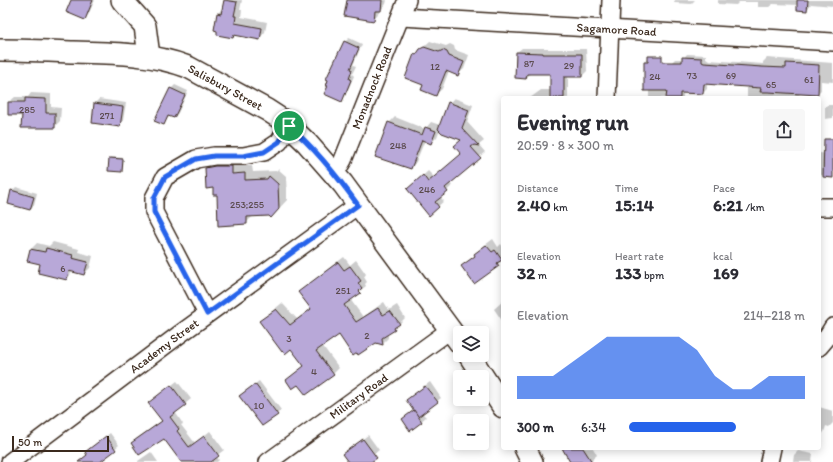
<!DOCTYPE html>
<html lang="en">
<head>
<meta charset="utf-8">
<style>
	body { margin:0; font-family:Itim,sans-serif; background:#f7f7f7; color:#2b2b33; height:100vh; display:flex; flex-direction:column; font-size:15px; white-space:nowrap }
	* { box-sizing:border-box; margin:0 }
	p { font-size:13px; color:#7c7c81 }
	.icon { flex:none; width:22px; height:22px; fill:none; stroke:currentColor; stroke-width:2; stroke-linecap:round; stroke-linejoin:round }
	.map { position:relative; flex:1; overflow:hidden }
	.details { position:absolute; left:501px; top:96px; width:320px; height:354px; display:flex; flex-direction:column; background:#fff; border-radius:4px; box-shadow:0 2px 10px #0003 }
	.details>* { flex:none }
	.fabs { position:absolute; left:453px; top:326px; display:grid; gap:8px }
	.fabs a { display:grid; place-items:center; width:36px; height:36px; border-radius:4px; background:#fff; box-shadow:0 2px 10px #0003; font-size:20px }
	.scale { position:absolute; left:12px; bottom:10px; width:97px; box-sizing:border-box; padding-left:4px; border:2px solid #3b2a1e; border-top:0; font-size:11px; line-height:14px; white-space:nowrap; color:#3b2a1e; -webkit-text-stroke:3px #fff; paint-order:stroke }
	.pin { position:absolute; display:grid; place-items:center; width:34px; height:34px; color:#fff; margin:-17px; border:2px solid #fff; border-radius:50%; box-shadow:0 1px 4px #0007 }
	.round { display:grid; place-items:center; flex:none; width:42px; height:42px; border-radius:4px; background:#f7f7f7 }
	.headline { display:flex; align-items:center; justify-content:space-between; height:68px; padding:0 16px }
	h1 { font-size:22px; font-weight:800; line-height:30px }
	.figures { display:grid; grid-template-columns:repeat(3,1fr); gap:6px; height:68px; padding:4px 16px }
	.figures div { display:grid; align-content:center }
	.figures b { font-size:17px; font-weight:800 }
	.figures small { font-size:11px; font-weight:400 }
	.figures p { font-size:11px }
	.chart { height:112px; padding:8px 16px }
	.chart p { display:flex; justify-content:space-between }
	.chart svg { width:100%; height:72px; margin-top:4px; fill:#2563eb; opacity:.7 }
	ul { padding:0 16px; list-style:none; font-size:13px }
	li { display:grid; grid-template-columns:64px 48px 1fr; align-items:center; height:30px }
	li i { height:10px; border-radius:5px; background:#2563eb }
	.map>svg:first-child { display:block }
	.shadow { fill:#0003 }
	.building { fill:#b8a8d8; stroke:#3b2a1e }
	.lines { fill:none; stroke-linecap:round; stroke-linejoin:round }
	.minor-casing { stroke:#3b2a1e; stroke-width:20 }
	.major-casing { stroke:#3b2a1e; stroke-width:24 }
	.minor { stroke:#fff; stroke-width:17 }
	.major { stroke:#fff; stroke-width:21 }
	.route-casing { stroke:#fff; stroke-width:8 }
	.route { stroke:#2563eb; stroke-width:5 }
	.labels { text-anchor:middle; stroke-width:3; stroke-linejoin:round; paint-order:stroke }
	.number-label { font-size:10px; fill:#5a4a4c }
	.street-label { font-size:12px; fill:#3b2a1e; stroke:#fff }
</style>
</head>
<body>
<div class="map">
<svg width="833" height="462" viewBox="0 0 833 462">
	<rect width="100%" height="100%" fill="#fff"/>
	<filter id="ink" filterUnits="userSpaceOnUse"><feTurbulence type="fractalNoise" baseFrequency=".025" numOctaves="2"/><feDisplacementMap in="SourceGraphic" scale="8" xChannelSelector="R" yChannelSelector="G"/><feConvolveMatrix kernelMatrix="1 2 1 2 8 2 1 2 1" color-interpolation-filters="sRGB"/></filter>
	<g filter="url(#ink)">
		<g class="shadow">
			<path d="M72 0H95L88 15 84 19Z"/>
			<path d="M225 0H242L240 10H242L241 17 267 22 265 32 259 39 235 34 233 37 218 13 223 8Z"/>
			<path d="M348 0H387L386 4 373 20Z"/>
			<path d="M675 0H695L691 4 674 3Z"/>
			<path d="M718 0H833V6L811 4 807 10 798 5 773 4 769 7H758V2H739L736 5 718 4Z"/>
			<path d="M349 38 362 44 353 65 356 66 352 74 354 76 345 96 341 101 345 42Z"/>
			<path d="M430 41 446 46 450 44 454 46 455 50 469 55 464 69 457 75 449 71 442 89 435 95 425 85 415 55Z"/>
			<path d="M522 48H548V49H586L587 71 582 76H568V98H530L541 90H551V74L531 73 526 78 517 52Z"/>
			<path d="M687 54 706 55V58L709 60 763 64V62L767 58 833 63V82L821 81V90L817 94 801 93 797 97 763 96V98H747V86L707 83V89L703 93 683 92V98H649V90H645V62L649 58 657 65 671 63 675 59H683Z"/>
			<path d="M175 85 188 91 178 113 174 117 170 115 164 124 171 89Z"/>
			<path d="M31 93 51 94V107L61 108 60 121 54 127 23 114 9 102 15 97H28Z"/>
			<path d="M454 98 473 105 467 122 484 141 479 145 485 152 450 183 452 186 440 197 444 201 429 214 408 190 428 171 434 177 462 154V139L440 129 437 137 431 143 425 140 416 162 411 168 389 123 395 117 425 129 431 122 440 125 449 103Z"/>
			<path d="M99 99 126 103 123 121 119 125 95 103Z"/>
			<path d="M827 105H833V118L825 119V107Z"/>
			<path d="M819 153 833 154V176L819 175Z"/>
			<path d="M111 157 124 158 123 169 121 171 110 159Z"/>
			<path d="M240 158V166H252L253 172 276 171 278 169 286 176 287 200 271 217 269 215 253 216 246 223 214 187 206 168 214 160Z"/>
			<path d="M16 187 37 193 34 205 30 209 12 191Z"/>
			<path d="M493 239 498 247 501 244 503 247V260L474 282 463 266 476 255 481 248Z"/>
			<path d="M53 242 79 249 78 252 93 256 90 268 84 274 73 271 67 279 41 263 28 260 31 249 37 243 49 246Z"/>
			<path d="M344 257 350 265 356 260 366 274 364 277 367 282 365 284 366 286 350 299 363 317 384 302 389 310 397 305 405 318 394 329 388 333V338L382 344 339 334 322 345 339 368 333 374 298 383 287 380 304 366 291 348 260 321 282 303 297 319 311 308 306 286Z"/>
			<path d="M503 301V326L502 324 503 322 494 309Z"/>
			<path d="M177 381 191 399 175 412 183 424 181 425 195 443 210 431 224 450 216 456 219 460 217 462H182L164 437 132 443 137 438 163 420 149 403Z"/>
			<path d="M259 381 281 410 277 414 245 392Z"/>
			<path d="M430 382 441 398 422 413 426 417 411 430 403 419 414 410 411 396Z"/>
			<path d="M819 407 833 411V423L829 427 826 426 824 432 820 436Z"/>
			<path d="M110 433 119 445 99 462H82L88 455 86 452Z"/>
			<path d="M368 435 379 450 364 462H350L348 450Z"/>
			<path d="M563 448H593L597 455 589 462H571Z"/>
			<path d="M798 451 813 454 812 462H793L794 455Z"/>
			<path d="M151 452 158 462H138V461Z"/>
		</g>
		<g class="building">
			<path d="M71 0H93L85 20 66 12Z"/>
			<path d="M224 0 237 2 234 16H236L235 23 262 28 260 40 234 35 233 38 217 35V31L214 30 217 13 221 14Z"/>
			<path d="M347 0H382L381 11H375L374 21 344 16Z"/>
			<path d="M797 0H808L807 11 797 10Z"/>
			<path d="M344 41 359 48 350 69 352 70 349 79 351 80 342 102 324 94 328 86H326L328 80 326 79Z"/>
			<path d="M424 47 439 52 443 50 447 52 449 56 464 62 458 76 446 71 436 96 421 90 423 85 405 78 414 54 416 55 420 49Z"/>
			<path d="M516 52 543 53V54H582V77H564V98H550V74H527L526 79 515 78Z"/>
			<path d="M648 56H662V62H682V57L702 58V62L704 63 762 67 786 68V63L819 65 818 95 768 92H760L761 88 704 84 703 94 680 93V98H666L667 91H644V62H648Z"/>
			<path d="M170 88 185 95 174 118 168 116 164 125 154 121Z"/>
			<path d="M25 98 46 99V113H55V128H21L22 115H8V102H25Z"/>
			<path d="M448 102 469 110 462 128 479 146 474 145 471 147 481 158 445 188 448 192 435 202 439 207 429 216 407 189 423 175 428 182 461 154 454 146 461 140 442 133 438 129Z"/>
			<path d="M94 103 123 107 120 127 92 123Z"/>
			<path d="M388 122 422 135 425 127 436 131 431 144 422 140 411 169 375 157Z"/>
			<path d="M824 139H833V178L823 177Z"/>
			<path d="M109 158 123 159 122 172 108 171Z"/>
			<path d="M215 166H232V174L245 173V180L267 179 269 176 278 184 279 209 271 218 269 216 247 217V224L218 226 217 195H213V188L206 189 205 168Z"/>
			<path d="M11 190 34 197 30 210 8 204Z"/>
			<path d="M486 245 492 252 495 250 502 260 497 263 499 266 474 284 461 266 475 256 474 254Z"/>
			<path d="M46 248 73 255 72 258 88 262 84 275 69 271 67 280 38 273 40 264 27 261 30 249 45 252Z"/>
			<path d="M338 262 344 270 350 266 361 281 358 283 362 288 359 291 361 293 344 305 356 322 378 308 383 315 390 311 400 324 394 328 395 330 382 338 383 345 376 343 358 355 357 353 353 356 339 335 316 351 334 375 306 395 298 385 292 389 286 380 304 366 291 349 285 354 283 351 282 352 259 321 276 309 290 325 311 309 298 292Z"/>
			<path d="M255 384 278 415 262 426 239 396Z"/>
			<path d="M171 385 186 405 170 417 179 429 177 431 189 447 204 436 219 456 211 462H181L164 439 139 455 131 443 162 421 148 403Z"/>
			<path d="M425 386 438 402 418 417 406 400Z"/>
			<path d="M414 410 422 422 410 431 402 419Z"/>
			<path d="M106 436 116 450 100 462H78L87 455 85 452Z"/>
			<path d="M363 439 377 458 371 462H348L342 454Z"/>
			<path d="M562 448H583L592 462H570Z"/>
		</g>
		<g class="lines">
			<defs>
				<g id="minor">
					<path id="s1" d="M401 17 833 42"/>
					<path d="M607 98 611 0"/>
					<path id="s2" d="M335 174 343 160 407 0"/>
					<path d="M819 207H833"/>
					<path d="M207 314 154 212V198L165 177 196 159 214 156H243L264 152 279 142 289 126"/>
					<path d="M819 347 825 340 833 327"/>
					<path id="s3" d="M10 462 180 334 358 205"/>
					<path id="s4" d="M268 462 450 330"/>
					<path d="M769 462 772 448"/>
				</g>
				<g id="major">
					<path d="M122 0 145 26 149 56"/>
					<path id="s5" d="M0 50C25 50 49 51 74 52 113 53 151 53 188 67L267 110 284 121 307 143 343 184 460 343"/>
					<path d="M469 355 503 407"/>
					<path d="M525 448 532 462"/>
				</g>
			</defs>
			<use href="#minor" class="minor-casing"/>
			<use href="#major" class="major-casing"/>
			<use href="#minor" class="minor"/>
			<use href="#major" class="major"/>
		</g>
	</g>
	<g class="lines" filter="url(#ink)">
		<defs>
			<path id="route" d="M289 126C316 149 338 177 358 205L207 314 154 212V198L165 177 196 159 214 156H243L264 152 279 142Z"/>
		</defs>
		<use href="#route" class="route-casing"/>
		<use href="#route" class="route"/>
	</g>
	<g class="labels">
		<g class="number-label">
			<text x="529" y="67">87</text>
			<text x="569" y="69">29</text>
			<text x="435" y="70">12</text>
			<text x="692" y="79">73</text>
			<text x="731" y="79">69</text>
			<text x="655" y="80">24</text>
			<text x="809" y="83">61</text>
			<text x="771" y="88">65</text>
			<text x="27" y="113">285</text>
			<text x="107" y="119">271</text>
			<text x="398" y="149">248</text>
			<text x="427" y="193">246</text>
			<text x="247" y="208">253;255</text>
			<text x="63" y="272">6</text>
			<text x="343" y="294">251</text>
			<text x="367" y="339">2</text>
			<text x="289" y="342">3</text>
			<text x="314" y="375">4</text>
			<text x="259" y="409">10</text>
		</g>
		<g class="street-label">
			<text dy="4" stroke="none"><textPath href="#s1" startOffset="216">Sagamore Road</textPath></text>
			<text dy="4" stroke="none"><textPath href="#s5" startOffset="232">Salisbury Street</textPath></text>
			<text dy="4" stroke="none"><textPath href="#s2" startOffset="94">Monadnock Road</textPath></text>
			<text dy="4" stroke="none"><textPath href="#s3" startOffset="193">Academy Street</textPath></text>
			<text dy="4" stroke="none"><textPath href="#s4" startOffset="112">Military Road</textPath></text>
		</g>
	</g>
</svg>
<div class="fabs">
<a><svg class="icon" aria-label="layers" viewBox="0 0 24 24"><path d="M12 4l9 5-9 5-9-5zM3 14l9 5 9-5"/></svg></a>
<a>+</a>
<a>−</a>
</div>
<div class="scale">50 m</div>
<div class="pin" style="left:289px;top:126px;background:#1e9e55"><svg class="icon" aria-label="arrive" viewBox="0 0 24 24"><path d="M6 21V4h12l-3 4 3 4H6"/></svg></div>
<section class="details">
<div class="headline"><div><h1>Evening run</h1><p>20:59 · 8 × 300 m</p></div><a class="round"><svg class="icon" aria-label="share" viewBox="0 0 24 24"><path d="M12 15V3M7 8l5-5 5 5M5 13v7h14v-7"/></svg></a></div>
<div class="figures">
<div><p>Distance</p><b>2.40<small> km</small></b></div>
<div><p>Time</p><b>15:14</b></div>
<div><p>Pace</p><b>6:21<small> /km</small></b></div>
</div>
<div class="figures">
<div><p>Elevation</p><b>32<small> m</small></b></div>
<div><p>Heart rate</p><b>133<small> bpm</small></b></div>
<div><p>kcal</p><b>169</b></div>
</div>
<div class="chart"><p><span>Elevation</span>214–218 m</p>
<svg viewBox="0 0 160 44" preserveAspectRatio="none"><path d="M0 44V30L10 30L20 30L30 22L40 14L50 6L60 6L70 6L80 6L90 6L100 14L110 30L120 38L130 38L140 30L150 30L160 30V44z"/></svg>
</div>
<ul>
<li><b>300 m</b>6:34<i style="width:61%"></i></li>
</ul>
</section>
</div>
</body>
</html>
